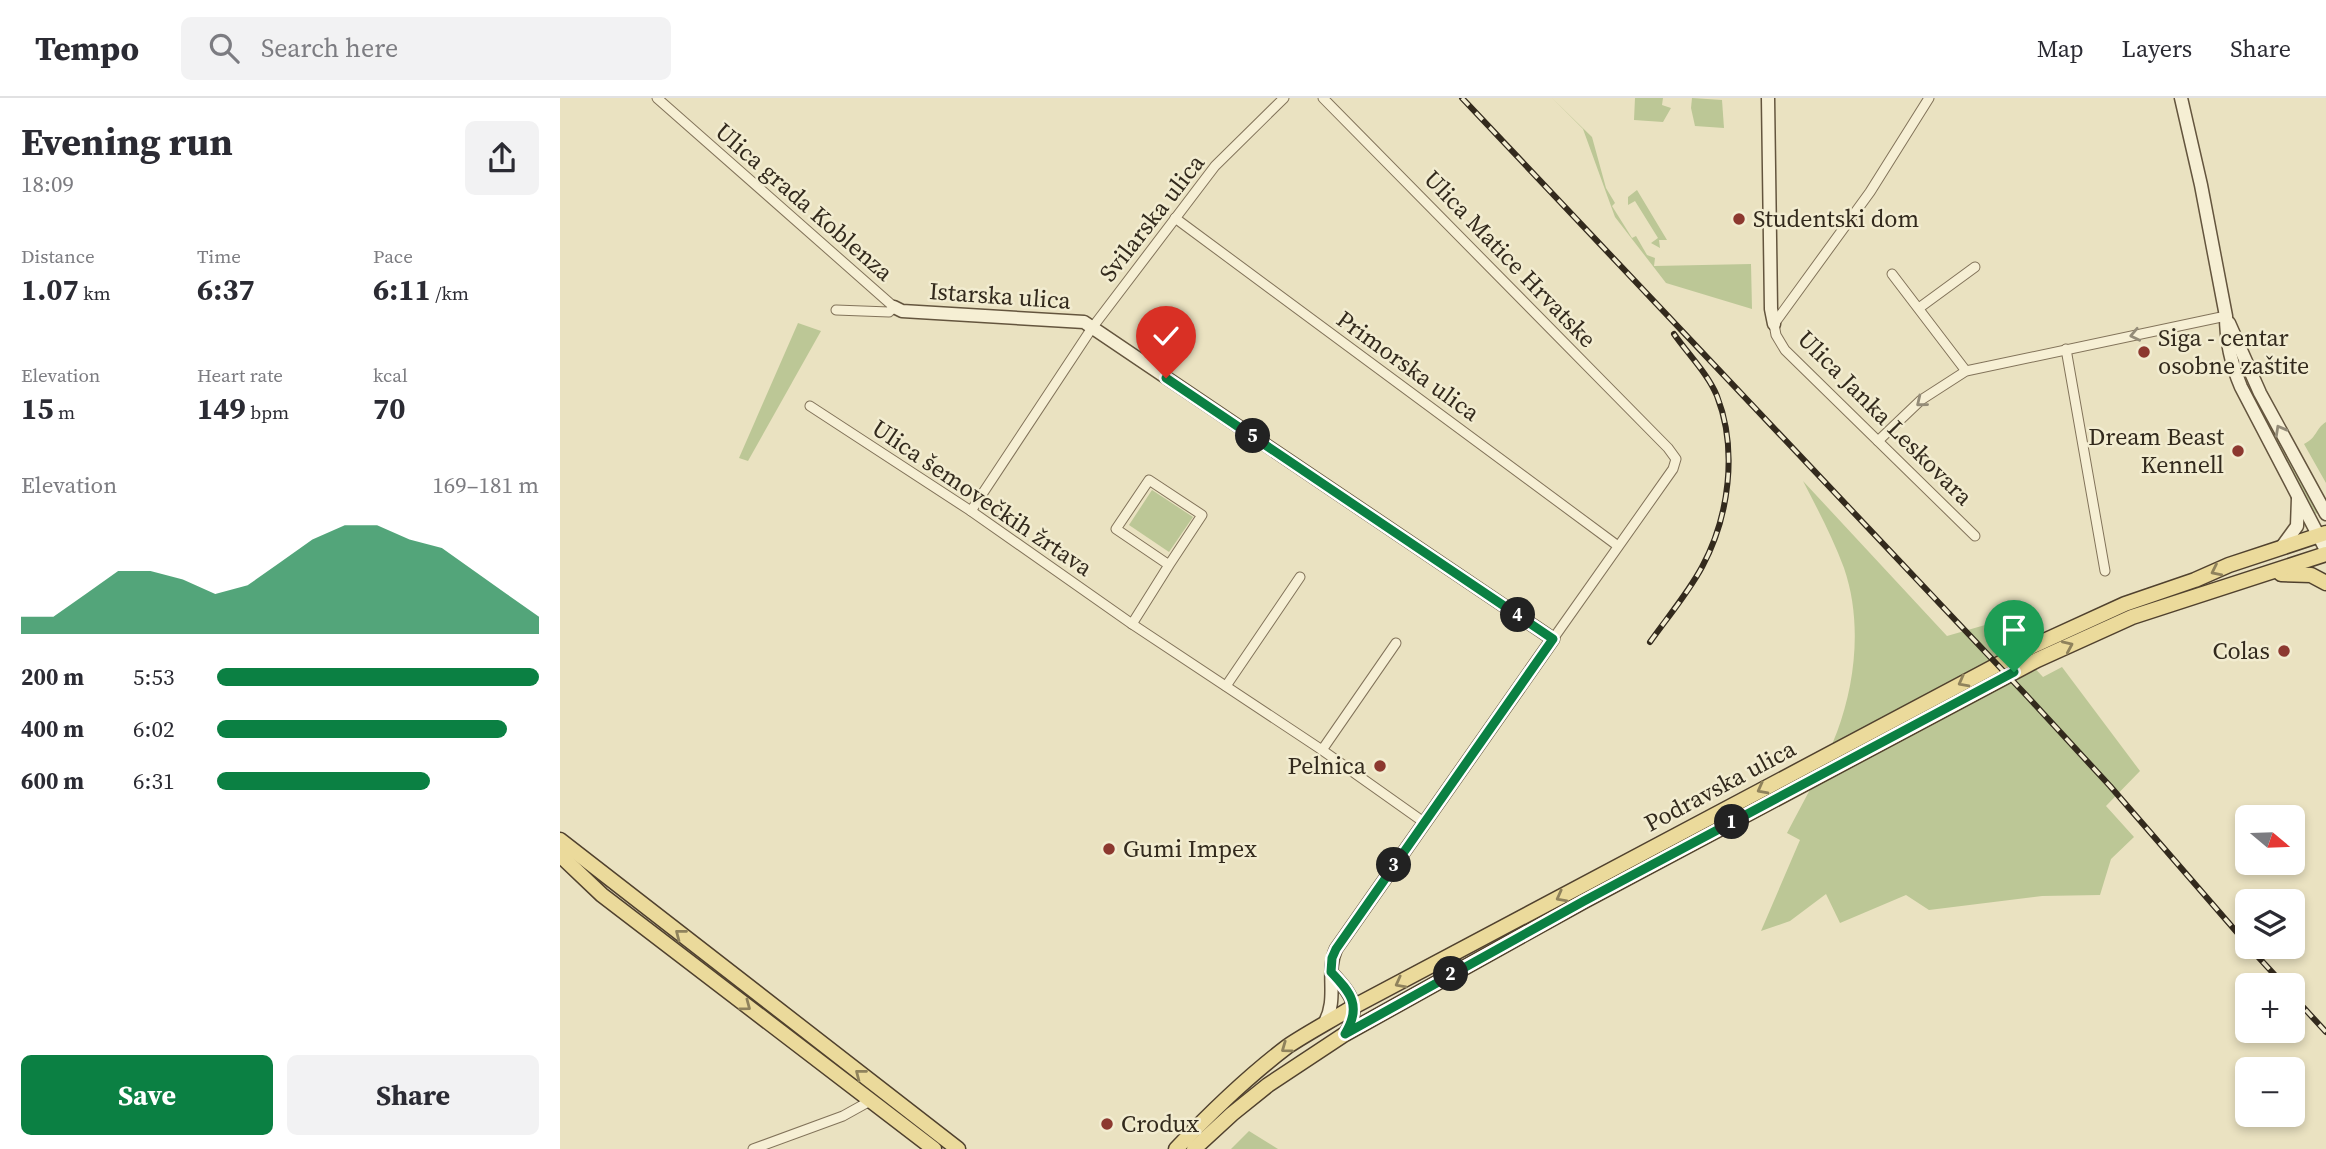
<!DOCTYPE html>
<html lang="en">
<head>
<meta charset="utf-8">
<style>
	body { margin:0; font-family:"Source Serif 4",serif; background:#f2f2f3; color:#2b2b33; height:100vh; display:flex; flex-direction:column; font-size:26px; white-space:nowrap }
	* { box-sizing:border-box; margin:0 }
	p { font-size:23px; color:#7c7c81 }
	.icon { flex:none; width:38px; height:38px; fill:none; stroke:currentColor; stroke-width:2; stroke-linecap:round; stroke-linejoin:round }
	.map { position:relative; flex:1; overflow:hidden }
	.side { display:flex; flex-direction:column; background:#fff; width:560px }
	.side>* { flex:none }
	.needle { width:46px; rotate:109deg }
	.fabs { position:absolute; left:1675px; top:707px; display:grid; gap:14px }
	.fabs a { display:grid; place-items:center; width:70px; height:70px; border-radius:10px; background:#fff; box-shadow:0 4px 10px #0003; font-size:35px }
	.pin { position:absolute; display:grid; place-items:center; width:60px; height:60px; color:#fff; margin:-72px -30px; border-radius:50% 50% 50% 0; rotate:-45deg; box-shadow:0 0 7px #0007 }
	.pin .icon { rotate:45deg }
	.km { position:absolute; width:35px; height:35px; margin:-18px; border-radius:50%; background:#222; color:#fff; font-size:19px; line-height:35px; text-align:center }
	.round { display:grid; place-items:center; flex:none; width:74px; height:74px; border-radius:10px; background:#f2f2f3 }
	.overview { display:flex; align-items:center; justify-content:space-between; height:119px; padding:0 21px }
	h1 { font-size:38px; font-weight:700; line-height:52px }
	.stats { display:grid; grid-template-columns:repeat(3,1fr); gap:10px; height:119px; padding:7px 21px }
	.stats div { display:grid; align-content:center }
	.stats b { font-size:30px; font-weight:700 }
	.stats small { font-size:19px; font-weight:400 }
	.stats p { font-size:19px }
	.chart { height:196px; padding:14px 21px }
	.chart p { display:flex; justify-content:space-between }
	.chart svg { width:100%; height:126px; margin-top:7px; fill:#0b8043; opacity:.7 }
	.button { display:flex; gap:14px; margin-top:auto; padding:14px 21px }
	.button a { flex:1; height:80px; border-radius:10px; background:#0b8043; color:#fff; font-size:28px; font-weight:700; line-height:80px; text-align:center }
	.button a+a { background:#f2f2f3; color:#2b2b33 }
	ul { padding:0 21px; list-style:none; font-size:23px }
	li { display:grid; grid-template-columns:112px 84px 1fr; align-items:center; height:52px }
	li i { height:18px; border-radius:9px; background:#0b8043 }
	header { display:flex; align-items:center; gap:42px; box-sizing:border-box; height:98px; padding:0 35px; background:#fff; border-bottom:2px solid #e1e1e2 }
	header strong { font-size:33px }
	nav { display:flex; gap:38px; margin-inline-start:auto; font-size:24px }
	.search { width:490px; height:63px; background:#f2f2f3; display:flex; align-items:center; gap:18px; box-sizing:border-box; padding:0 24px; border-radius:10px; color:#7c7c81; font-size:26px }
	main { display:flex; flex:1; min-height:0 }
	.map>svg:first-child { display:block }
	.green { fill:#bcc796 }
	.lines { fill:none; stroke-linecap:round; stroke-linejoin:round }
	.street-casing { stroke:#82735a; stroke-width:11 }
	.secondary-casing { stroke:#64553e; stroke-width:15 }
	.primary-casing { stroke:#50412e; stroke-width:17 }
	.street { stroke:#f6efd4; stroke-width:9 }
	.secondary { stroke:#f6efd4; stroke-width:12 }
	.primary { stroke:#ebda9b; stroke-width:14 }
	.rail-casing { stroke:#332a1d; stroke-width:6 }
	.rail { stroke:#f2ecd0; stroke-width:3.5; stroke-dasharray:10; stroke-linecap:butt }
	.oneway { stroke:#948c78 }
	.oneway2 { stroke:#8f825c }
	.route-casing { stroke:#fff; stroke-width:14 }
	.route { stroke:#0b8043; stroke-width:9 }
	.poi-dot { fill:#8c382f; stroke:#f2ecd0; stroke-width:2.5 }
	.labels { text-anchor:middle; stroke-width:5; stroke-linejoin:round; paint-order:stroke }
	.street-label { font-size:24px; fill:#332a1d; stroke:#f2ecd0 }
	.poi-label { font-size:24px; fill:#332a1d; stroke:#f2ecd0; text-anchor:start }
</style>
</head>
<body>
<header>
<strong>Tempo</strong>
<div class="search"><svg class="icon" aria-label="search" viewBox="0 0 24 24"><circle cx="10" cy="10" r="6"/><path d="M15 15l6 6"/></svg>Search here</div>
<nav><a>Map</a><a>Layers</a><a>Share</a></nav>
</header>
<main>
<section class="side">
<div class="overview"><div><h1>Evening run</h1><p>18:09</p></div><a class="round"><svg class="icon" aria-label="share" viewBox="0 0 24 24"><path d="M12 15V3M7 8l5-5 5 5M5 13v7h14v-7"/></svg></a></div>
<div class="stats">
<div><p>Distance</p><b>1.07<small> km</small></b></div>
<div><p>Time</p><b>6:37</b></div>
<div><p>Pace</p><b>6:11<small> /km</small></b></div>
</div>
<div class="stats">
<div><p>Elevation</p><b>15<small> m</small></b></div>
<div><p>Heart rate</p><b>149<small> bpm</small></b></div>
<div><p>kcal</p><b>70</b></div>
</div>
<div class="chart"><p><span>Elevation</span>169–181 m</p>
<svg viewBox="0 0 160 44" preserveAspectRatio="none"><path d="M0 44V38L10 38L20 30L30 22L40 22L50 25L60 30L70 27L80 19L90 11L100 6L110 6L120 11L130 14L140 22L150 30L160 38V44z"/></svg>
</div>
<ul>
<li><b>200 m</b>5:53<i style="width:100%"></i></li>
<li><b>400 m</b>6:02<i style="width:90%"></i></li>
<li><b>600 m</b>6:31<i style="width:66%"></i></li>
</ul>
<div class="button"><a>Save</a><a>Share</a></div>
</section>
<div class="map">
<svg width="1766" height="1051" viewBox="0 0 1766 1051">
	<rect width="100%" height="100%" fill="#eae2c1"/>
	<g class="green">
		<path d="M992 0 1032 39 1046 90 1055 105 1052 108 1072 140 1076 138 1087 157 1095 160 1094 168 1191 166 1192 211 1106 185 1055 119 1023 31Z"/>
		<path d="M1075 0H1103L1102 7 1111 10 1103 24 1074 22Z"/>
		<path d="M1132 0 1162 2 1164 30 1135 28 1131 10Z"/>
		<path d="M1077 92 1107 142H1099L1100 150 1091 145 1098 140 1075 103 1068 107V99Z"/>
		<path d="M238 225 261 233 188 363 179 360Z"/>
		<path d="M1691 290 1758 414 1756 416 1689 292Z"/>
		<path d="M1766 324V385L1744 346C1757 340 1755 331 1766 324Z"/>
		<path d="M1243 383 1387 538 1432 525 1483 579 1502 569 1580 673 1546 708 1574 739 1551 761 1540 797 1482 798 1369 812 1346 797 1280 825 1266 796 1230 823 1201 833 1240 742 1227 735C1244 702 1264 668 1277 634 1296 583 1302 522 1284 470 1273 440 1258 412 1243 383Z"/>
		<path d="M592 392 633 419 609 454 569 427Z"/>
		<path d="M689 1033 718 1051H671Z"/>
	</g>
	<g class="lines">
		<defs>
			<g id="street">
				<path d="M97 0 334 209 329 214 276 212"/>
				<path d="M763 0 1108 350 1116 361 1113 371 993 541"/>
				<path d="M1369 0 1310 94 1214 226 1216 237 1225 252 1415 438"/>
				<path d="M615 120 1058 448"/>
				<path d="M1332 176 1406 273"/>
				<path d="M1359 210 1415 169"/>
				<path d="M1506 251 1545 473"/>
				<path d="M250 308 411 413 572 526 762 652 865 725"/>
				<path d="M1318 343 1361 302 1406 273 1666 218"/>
				<path d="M411 413 532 230 655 68 724 0"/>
				<path d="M572 526 609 467 556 431 589 382 642 417 609 467"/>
				<path d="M666 588 740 479"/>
				<path d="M762 652 836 545"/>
				<path d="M193 1051 283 1018 310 1003"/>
			</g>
			<g id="secondary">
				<path d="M1208 0 1211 211 1214 226"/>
				<path d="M1621 0 1641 87 1666 218C1666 244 1671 266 1681 289L1766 452"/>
				<path d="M334 209 342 213 524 224 993 541 776 851C765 876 779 900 764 926"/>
				<path d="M1669 225 1700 295 1766 416"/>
				<path d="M1721 450 1737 428 1738 400"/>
				<path d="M772 875C791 896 802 909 785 936"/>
			</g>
			<g id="primary">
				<path d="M1721 476 1751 477 1766 485"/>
				<path d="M0 742 398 1051"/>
				<path d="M0 757 42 797 374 1051"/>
				<path d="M616 1051C651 1014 687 979 728 948 749 934 772 922 793 909L1471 549 1565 506 1635 482 1669 467 1766 435"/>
				<path d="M634 1051 672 1016 708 987 785 936 1024 803 1477 562 1572 519 1766 456"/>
			</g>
		</defs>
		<use href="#street" class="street-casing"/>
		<use href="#secondary" class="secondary-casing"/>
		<use href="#primary" class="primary-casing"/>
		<use href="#street" class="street"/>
		<use href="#secondary" class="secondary"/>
		<use href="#primary" class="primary"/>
		<defs>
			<g id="rail">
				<path d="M902 0 1467 598 1550 688 1687 846"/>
				<path d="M1090 544C1107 520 1128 495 1142 469 1169 419 1178 352 1157 298 1148 276 1128 256 1114 236"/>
				<path d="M1689 849 1724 887"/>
				<path d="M1732 897 1766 934"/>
			</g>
		</defs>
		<use href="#rail" class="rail-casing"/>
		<use href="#rail" class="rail"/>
	</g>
	<defs><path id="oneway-chevron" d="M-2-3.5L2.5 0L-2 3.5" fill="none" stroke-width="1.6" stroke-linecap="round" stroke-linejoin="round" transform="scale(1.75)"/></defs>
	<g class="oneway">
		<use href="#oneway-chevron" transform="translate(1575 237) rotate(168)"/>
		<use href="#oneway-chevron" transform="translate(1361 304) rotate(141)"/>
		<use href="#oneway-chevron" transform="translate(1720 332) rotate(-119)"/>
	</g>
	<g class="oneway2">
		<use href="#oneway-chevron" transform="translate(1656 473) rotate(154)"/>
		<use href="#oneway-chevron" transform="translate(1508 548) rotate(-24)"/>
		<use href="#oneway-chevron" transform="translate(1403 584) rotate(152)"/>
		<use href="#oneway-chevron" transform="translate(1202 691) rotate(152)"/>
		<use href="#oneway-chevron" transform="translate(1001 799) rotate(152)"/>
		<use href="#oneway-chevron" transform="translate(120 836) rotate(-142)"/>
		<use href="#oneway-chevron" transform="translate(840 885) rotate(152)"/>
		<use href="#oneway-chevron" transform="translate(186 908) rotate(37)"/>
		<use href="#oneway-chevron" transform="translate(726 950) rotate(144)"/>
		<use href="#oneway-chevron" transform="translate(300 976) rotate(-142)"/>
	</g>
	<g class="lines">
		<defs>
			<path id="route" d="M606 280 993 541 776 851 772 860 771 874C791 895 802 908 785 936L1024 803 1454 574"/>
		</defs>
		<use href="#route" class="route-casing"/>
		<use href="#route" class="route"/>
	</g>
	<g class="poi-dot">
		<circle cx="1179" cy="121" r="7"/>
		<circle cx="1584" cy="254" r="7"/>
		<circle cx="1678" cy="353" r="7"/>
		<circle cx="1724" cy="553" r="7"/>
		<circle cx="820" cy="668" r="7"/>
		<circle cx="549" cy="751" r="7"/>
		<circle cx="547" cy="1026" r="7"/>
	</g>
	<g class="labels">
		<g class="street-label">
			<text transform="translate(244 104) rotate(41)" y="8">Ulica grada Koblenza</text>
			<text transform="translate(592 120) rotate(-52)" y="8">Svilarska ulica</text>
			<text transform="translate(950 161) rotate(46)" y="8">Ulica Matice Hrvatske</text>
			<text transform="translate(440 198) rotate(4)" y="8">Istarska ulica</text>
			<text transform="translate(848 268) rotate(36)" y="8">Primorska ulica</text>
			<text transform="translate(1325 320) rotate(45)" y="8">Ulica Janka Leskovara</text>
			<text transform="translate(422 400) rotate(34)" y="8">Ulica šemovečkih žrtava</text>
			<text transform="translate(1160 688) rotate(-28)" y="8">Podravska ulica</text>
		</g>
		<g class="poi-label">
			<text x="1193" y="129">Studentski dom</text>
			<text x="1598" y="248">Siga - centar<tspan x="1598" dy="28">osobne zaštite</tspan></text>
			<text x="1664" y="347" text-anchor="end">Dream Beast<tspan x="1664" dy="28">Kennell</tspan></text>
			<text x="1710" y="561" text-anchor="end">Colas</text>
			<text x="806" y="676" text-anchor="end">Pelnica</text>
			<text x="563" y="759">Gumi Impex</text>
			<text x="561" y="1034">Crodux</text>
		</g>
	</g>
</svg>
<div class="fabs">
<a><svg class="needle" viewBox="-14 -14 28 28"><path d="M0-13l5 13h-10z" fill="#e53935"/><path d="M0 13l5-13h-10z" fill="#7c7c81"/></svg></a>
<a><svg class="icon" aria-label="layers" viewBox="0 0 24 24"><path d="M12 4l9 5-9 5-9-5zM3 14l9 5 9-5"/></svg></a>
<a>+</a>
<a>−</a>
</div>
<div class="pin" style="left:1454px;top:574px;background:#1e9e55"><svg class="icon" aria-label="arrive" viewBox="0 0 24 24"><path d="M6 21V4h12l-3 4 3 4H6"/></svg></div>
<div class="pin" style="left:606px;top:280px;background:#d93025"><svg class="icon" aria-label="check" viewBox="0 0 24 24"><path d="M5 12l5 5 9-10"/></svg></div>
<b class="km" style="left:1172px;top:724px">1</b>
<b class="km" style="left:891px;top:876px">2</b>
<b class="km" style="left:834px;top:767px">3</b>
<b class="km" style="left:958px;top:517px">4</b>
<b class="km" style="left:693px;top:338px">5</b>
</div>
</main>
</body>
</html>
